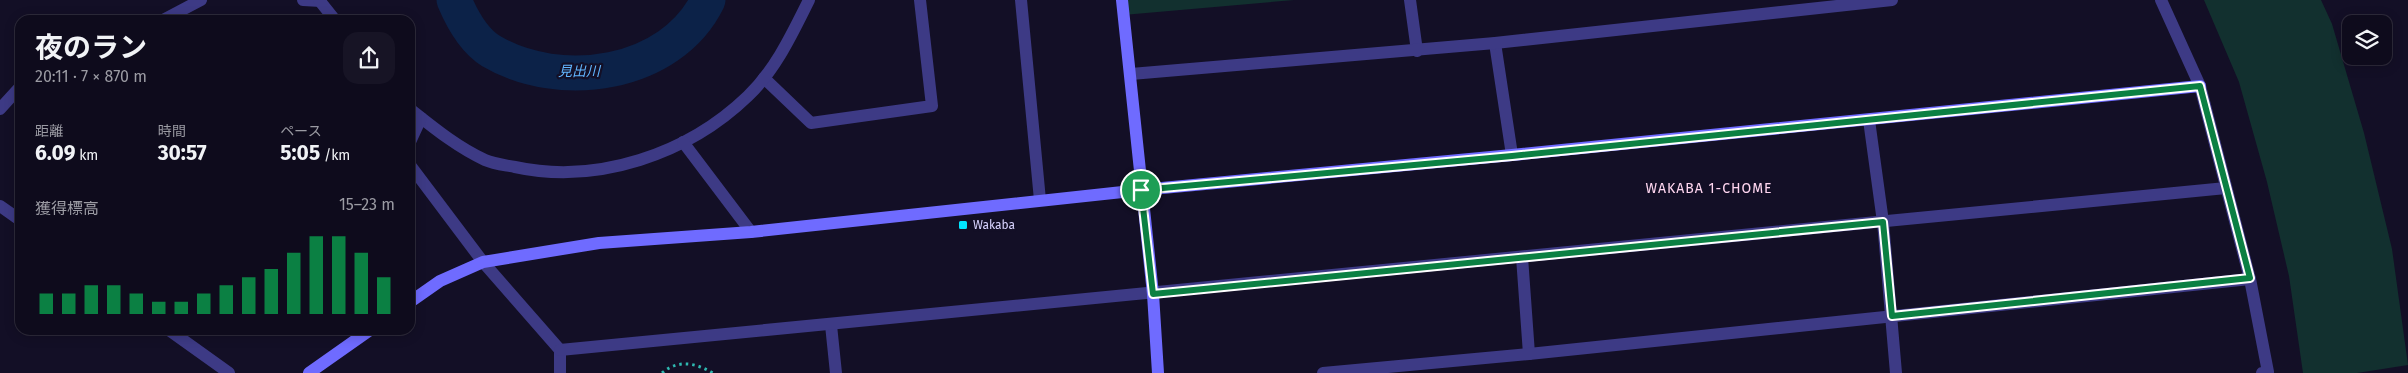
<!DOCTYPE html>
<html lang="ja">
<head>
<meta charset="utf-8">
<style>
	body { margin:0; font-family:"Fira Sans","Noto Sans JP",sans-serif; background:#171425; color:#f1f3f6; height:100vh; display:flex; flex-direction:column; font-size:19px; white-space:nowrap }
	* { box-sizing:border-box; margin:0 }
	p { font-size:16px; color:#9b9ba3 }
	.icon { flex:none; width:28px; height:28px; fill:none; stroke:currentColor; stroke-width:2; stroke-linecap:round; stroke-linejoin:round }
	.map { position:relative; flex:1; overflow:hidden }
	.drawer { position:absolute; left:15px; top:15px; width:400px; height:320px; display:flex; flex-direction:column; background:#0e0b1c; border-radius:15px; box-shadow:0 2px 12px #0003,0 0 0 1px #2e2b3b }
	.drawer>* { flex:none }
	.fabs { position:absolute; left:2342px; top:15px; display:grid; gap:10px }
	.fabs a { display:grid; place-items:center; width:50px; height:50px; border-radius:10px; background:#0e0b1c; box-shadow:0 2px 12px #0003,0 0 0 1px #2e2b3b; font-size:25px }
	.pin { position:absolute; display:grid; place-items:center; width:42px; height:42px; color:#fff; margin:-21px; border:2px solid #fff; border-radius:50%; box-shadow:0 1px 5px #0007 }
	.round { display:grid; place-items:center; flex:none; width:52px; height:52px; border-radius:15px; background:#171425 }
	.overview { display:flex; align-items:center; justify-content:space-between; height:85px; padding:0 20px }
	h1 { font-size:28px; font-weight:700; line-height:38px }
	.figures { display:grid; grid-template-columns:repeat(3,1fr); gap:8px; height:85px; padding:5px 20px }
	.figures div { display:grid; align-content:center }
	.figures b { font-size:21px; font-weight:700 }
	.figures small { font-size:14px; font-weight:400 }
	.figures p { font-size:14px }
	.chart { height:140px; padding:10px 20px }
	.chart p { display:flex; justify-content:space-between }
	.chart svg { width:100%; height:90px; margin-top:5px; stroke:#0b8043; stroke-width:6 }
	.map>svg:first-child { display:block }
	.green { fill:#12302f }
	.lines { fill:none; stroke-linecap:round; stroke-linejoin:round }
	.river { stroke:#0c2248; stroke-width:35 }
	.path { stroke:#2fb8b0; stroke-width:3; stroke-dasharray:2.5 4; stroke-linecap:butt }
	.street { stroke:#3d3a85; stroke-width:12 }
	.secondary { stroke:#6f6bff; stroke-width:12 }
	.route-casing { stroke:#fff; stroke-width:10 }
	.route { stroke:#0b8043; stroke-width:6 }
	.poi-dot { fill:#00e5ff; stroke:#130f26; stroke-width:2 }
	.labels { text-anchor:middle; stroke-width:4.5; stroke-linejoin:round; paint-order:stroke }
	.poi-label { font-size:12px; fill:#d9d4ff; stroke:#130f26; text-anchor:start }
	.water-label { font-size:14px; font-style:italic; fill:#62b6ff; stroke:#130f26 }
	.neighbourhood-label { font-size:14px; letter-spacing:1px; fill:#ffd6f0; stroke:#130f26 }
</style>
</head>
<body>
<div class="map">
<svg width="2408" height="373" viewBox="0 0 2408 373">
	<rect width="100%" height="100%" fill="#130f26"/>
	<g class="green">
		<path d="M1122 0H1294L1123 15Z"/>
		<path d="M2204 0H2321L2332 24 2364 133 2392 249 2408 365 2357 373H2303L2289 276 2267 182 2239 82Z"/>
	</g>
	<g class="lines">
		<path class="river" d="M454 0C462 19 473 40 491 51 560 92 671 76 708 0"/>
		<path class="path" d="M662 373C678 359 696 363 713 373"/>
		<g class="street">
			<path d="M303 0 321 1"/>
			<path d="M319 0 335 20"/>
			<path d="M1021 0 1040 200"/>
			<path d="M1410 0 1417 51"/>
			<path d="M2161 0 2200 86 2250 279 2268 372 2262 373"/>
			<path d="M163 20 201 0"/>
			<path d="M1495 43 1512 155"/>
			<path d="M1131 74 1495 43 1892 0"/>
			<path d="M764 78 811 123 932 106 920 0"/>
			<path d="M0 109 20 87"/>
			<path d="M410 109C434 128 457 147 485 160 494 164 505 165 515 167 597 185 688 154 748 96 776 69 792 34 809 0"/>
			<path d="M1869 120 1883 222 1896 373"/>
			<path d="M410 142 421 118"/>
			<path d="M683 142 751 232"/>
			<path d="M410 165 483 262 560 350V373"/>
			<path d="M0 206 20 220"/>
			<path d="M1522 257 1529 354"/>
			<path d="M831 325 836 373"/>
			<path d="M169 330 229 373"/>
			<path d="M560 350 2226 188"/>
			<path d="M1323 373 1529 354 2250 279"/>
		</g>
		<g class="secondary">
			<path d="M1122 0 1153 294 1158 373"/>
			<path d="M410 302 440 281 483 262 599 243 751 232 1141 190 1512 155 2200 86"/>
			<path d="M309 373 370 330"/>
		</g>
	</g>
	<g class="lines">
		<defs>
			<path id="route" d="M2200 86 2250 278 1892 316 1883 222 1153 294 1141 190 1512 156Z"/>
		</defs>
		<use href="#route" class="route-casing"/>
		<use href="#route" class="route"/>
	</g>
	<rect class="poi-dot" x="958" y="220" width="10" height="10" rx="2.5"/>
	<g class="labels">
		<g class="poi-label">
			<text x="973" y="229">Wakaba</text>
		</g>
		<g class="water-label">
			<text x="579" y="76">見出川</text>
		</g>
		<g class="neighbourhood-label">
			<text x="1709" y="193">WAKABA 1-CHOME</text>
		</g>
	</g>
</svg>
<div class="fabs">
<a><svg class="icon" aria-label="layers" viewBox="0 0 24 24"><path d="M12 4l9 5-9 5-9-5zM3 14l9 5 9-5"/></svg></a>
</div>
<div class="pin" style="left:1141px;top:190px;background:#1e9e55"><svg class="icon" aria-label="arrive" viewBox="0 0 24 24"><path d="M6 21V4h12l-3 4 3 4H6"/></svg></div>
<section class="drawer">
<div class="overview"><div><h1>夜のラン</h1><p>20:11 · 7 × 870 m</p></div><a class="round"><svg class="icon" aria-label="share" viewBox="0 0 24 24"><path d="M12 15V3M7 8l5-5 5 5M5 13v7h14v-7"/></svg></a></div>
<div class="figures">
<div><p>距離</p><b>6.09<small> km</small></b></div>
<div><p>時間</p><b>30:57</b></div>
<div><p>ペース</p><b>5:05<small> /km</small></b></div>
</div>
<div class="chart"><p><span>獲得標高</span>15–23 m</p>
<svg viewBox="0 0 160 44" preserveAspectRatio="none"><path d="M5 44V34M15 44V34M25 44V30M35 44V30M45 44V34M55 44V38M65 44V38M75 44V34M85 44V30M95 44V26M105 44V22M115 44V14M125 44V6M135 44V6M145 44V14M155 44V26"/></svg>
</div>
</section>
</div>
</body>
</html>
